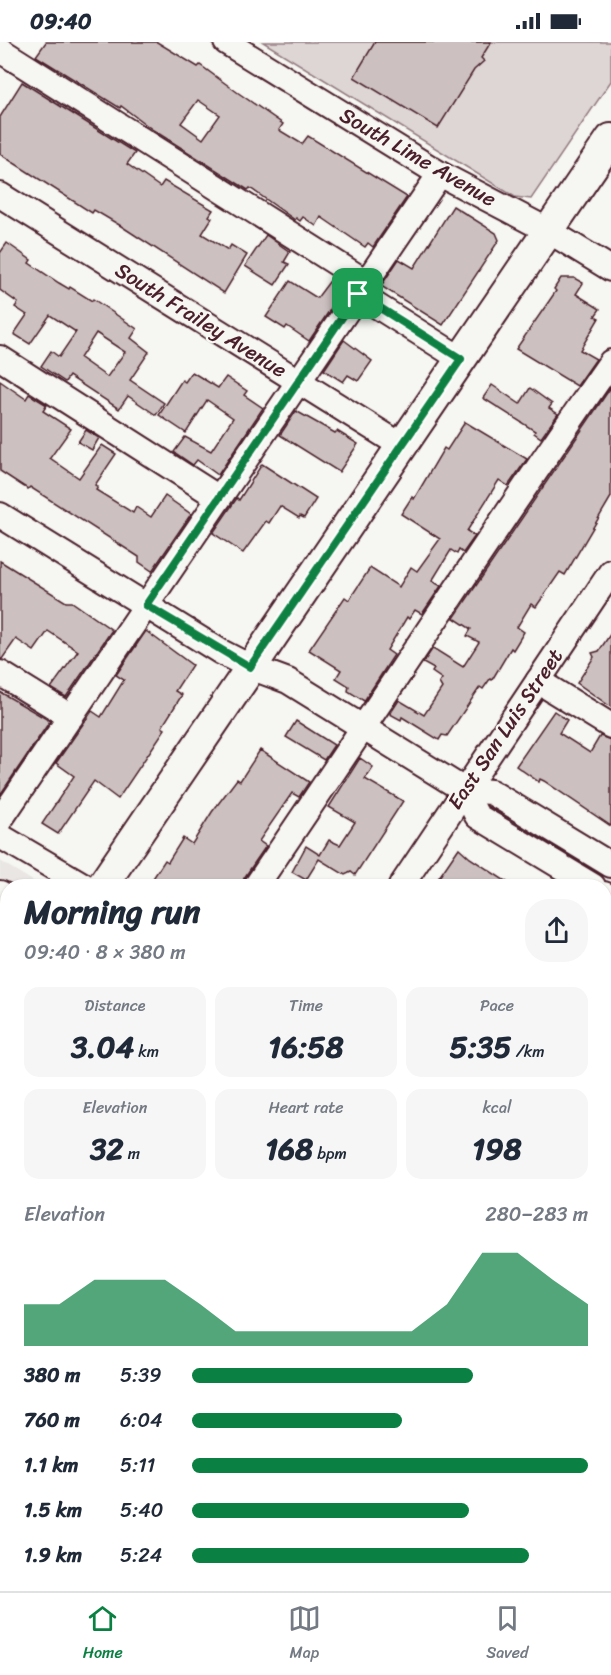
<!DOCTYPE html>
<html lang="en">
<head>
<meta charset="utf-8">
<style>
	body { margin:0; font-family:Sriracha,sans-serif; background:#f6f6f7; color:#1f2937; height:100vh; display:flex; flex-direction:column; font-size:22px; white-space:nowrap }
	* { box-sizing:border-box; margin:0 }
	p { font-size:20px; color:#747a83 }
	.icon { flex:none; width:33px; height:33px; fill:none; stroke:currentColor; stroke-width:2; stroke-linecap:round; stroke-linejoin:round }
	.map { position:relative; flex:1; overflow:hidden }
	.details { position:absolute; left:0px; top:837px; width:612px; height:712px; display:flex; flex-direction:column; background:#fff; border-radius:24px 24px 0 0; box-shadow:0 2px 4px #0004 }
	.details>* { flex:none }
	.pin { position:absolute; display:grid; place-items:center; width:51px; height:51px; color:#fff; margin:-26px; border-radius:12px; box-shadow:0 3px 9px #0006 }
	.round { display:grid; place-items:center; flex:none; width:63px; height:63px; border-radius:24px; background:#f6f6f7 }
	.summary { display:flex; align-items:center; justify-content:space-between; height:102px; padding:0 24px }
	h1 { font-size:33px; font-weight:700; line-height:45px }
	.figures { display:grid; grid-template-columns:repeat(3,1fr); gap:9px; height:102px; padding:6px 24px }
	.figures div { display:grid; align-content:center; border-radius:15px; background:#f6f6f7; text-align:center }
	.figures b { font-size:30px; font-weight:700 }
	.figures small { font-size:16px; font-weight:400 }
	.figures p { font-size:16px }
	.chart { height:168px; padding:12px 24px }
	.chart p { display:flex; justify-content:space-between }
	.chart svg { width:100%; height:108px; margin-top:6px; fill:#0b8043; opacity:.7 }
	ul { padding:0 24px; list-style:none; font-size:20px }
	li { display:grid; grid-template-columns:96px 72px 1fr; align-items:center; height:45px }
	li i { height:15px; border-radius:8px; background:#0b8043 }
	.status { display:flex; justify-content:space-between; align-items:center; height:42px; padding:0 30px; background:#fff; direction:ltr }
	.status svg { height:16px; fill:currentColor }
	.menu { display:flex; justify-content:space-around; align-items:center; height:84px; border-top:2px solid #e0e1e3; background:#fff; font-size:16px; color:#747a83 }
	.menu a { display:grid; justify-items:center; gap:3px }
	.menu .on { color:#0b8043 }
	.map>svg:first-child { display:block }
	.built { fill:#e9e6e3 }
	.green { fill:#ddd6d5; stroke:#947a80; stroke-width:1.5 }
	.water { fill:#bbadae; stroke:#8e747a; stroke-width:1.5 }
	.building { fill:#ccc1c0; stroke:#4a1f2b; stroke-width:1.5; fill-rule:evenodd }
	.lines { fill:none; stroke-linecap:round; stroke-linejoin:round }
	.minor-casing { stroke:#4a1f2b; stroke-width:28 }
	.major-casing { stroke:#4a1f2b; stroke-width:34 }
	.highway-casing { stroke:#4a1f2b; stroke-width:38 }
	.minor { stroke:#f6f6f2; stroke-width:24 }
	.major { stroke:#f6f6f2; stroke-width:30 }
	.highway { stroke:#f6f6f2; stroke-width:33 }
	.route-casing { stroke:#fff; stroke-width:12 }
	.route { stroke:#0b8043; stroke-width:8 }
	.labels { text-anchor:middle; stroke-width:4.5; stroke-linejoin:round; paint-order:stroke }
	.street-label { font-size:21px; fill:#4a1f2b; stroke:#f6f6f2 }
</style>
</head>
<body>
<div class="status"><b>09:40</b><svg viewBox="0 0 49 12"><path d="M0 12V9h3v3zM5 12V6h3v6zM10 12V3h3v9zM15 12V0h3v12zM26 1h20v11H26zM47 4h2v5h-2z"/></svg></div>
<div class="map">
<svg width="611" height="1549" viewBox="0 0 611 1549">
	<rect width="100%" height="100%" fill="#f6f6f2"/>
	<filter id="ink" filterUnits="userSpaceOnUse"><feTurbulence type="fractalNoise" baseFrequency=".0167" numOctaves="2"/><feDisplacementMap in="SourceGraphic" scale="12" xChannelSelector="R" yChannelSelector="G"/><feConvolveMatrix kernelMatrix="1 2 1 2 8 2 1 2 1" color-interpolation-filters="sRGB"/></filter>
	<g filter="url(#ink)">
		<path class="built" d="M0 819 41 844H8L7 896 0 906Z"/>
		<path class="green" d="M263 0H611V39L531 157 515 155Z"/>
		<path class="water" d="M0 1472 7 1479 8 1542H78L86 1549H0Z"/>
		<g class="building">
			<path d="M46 0H157L198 25 200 23 237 50 283 82 279 88 302 102 308 94 407 155 373 205 368 201 365 205 321 175 316 184 303 175 300 179 296 176 295 178 250 146 248 148 153 88 121 64 120 66 36 14ZM198 58 220 73 203 97 181 81Z"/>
			<path d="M375 0H491L481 16 484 19 474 28 438 86 354 35Z"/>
			<path d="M22 40 135 111 127 122 160 145 164 139 213 168 209 174 212 176 202 192 228 208 231 203 247 213 224 251 121 184 94 168 92 171 0 112V75Z"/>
			<path d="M453 164 496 191 499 198 443 283 381 244 399 217 414 226Z"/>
			<path d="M266 193 290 210 284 220 289 222 275 243 245 224Z"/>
			<path d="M7 201 31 218 29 221 59 241 69 247 70 245 92 259 93 257 137 287 131 296 149 310 130 338 164 361 156 373 128 354 119 367 69 334 65 340 41 324 51 309 59 315 76 290 50 273 30 302 14 292 27 273 15 265 18 261 0 248V211ZM96 291 125 310 107 335 80 316Z"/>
			<path d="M332 236 346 244 309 299 287 284 285 287 266 275 290 239 317 256Z"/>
			<path d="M561 236H574L583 241 576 252 600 267 595 274 599 276 580 308 596 317 577 344 516 307 556 249 554 247Z"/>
			<path d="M344 298 372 319 358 339 348 333 343 340 324 328Z"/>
			<path d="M192 330 218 346 226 335 247 349 244 353 263 366 218 433 197 418 193 423 174 410 185 395 211 409 233 376 207 358 186 391 159 373 182 338 185 340Z"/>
			<path d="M0 339 26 357 29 352 47 363 43 369 71 387 50 416 79 436 102 403 116 412 95 443 98 445 96 448 133 471 136 465 151 475 165 454 191 472 152 529 139 520V515L30 445 28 447 23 444 0 429Z"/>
			<path d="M492 343 520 362 530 346 552 362 549 366 558 372 541 396 534 391 535 389 483 356Z"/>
			<path d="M611 345V455L565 533 560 530 536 565 531 562 517 585 524 590 513 608 511 606 492 638 490 637 483 647 480 645 447 694 442 693 439 698 402 675 401 678 390 672 399 658 424 673 442 646 439 641 442 637 432 630 434 627 423 621 433 606 463 625 479 600 467 594 471 587 454 576Z"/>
			<path d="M296 369 335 391 337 389 358 402 339 430 280 393Z"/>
			<path d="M465 380 527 417 508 444 499 438 467 489 475 494 463 511 459 508 457 512 451 508 432 539 441 544 422 572 415 568 409 577 407 575 387 608 394 613 364 659 348 649 349 644 336 636 341 628 309 608 345 555 349 558 370 526 399 545 411 525 417 529 440 497 401 472 412 455 414 457 444 406 447 408Z"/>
			<path d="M86 388 99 396 92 408 78 400Z"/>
			<path d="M262 422 316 457 304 476 300 474 299 476 280 464 269 481 266 479 243 511 213 491 237 456 239 458Z"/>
			<path d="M0 519 66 560H72L112 588 66 655 51 646 78 609 48 589 34 609 16 597 2 617H0Z"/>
			<path d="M146 589 192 623 175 649 182 653 162 685 165 687 118 757 94 739 58 792 42 782 74 734 56 721 92 669 101 675 124 638 116 633Z"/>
			<path d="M611 591V665L577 641 594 615 592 611 599 609Z"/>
			<path d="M0 650 50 679 0 753Z"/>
			<path d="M554 669 567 678 559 691 590 711 600 694 611 698V784L544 739 540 737 539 740 516 724Z"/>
			<path d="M296 679 334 703 324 718 286 695Z"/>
			<path d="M260 708 309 740 299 755 292 751 259 799 266 804 244 836 242 844H148L165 818 168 820 183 796 192 802 212 770 237 737 240 739Z"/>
			<path d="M360 716 373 725 365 737 403 759 355 833 351 830 345 833 319 817 306 838 292 830 306 804 320 813 329 798 340 803 355 780 329 765Z"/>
			<path d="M459 806 470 816 513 844H433Z"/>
		</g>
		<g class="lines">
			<defs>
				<g id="minor">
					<path d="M226 0 440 132 549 189 611 227"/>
					<path d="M0 8 366 240"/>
					<path d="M0 153 402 404"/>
					<path d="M358 252 461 317"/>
					<path d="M0 316 219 456"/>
					<path d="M0 473 221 610 250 625 288 639 464 748 491 750 611 823"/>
					<path d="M0 631 71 675"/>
					<path d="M538 639 611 684"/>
					<path d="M464 748 477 774 593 844"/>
					<path d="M0 778 440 132"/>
					<path d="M0 794 85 844"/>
					<path d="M256 844C375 670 490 493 611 320"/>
					<path d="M401 844 611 530"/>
					<path d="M0 851 8 855"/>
					<path d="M604 852 611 856"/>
					<path d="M604 996 611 1000"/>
					<path d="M604 1162 611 1166"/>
					<path d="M604 1391 611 1381"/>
				</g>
				<g id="major">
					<path d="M102 844 611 97"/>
					<path d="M0 995 8 984"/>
				</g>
				<g id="highway">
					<path d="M0 1187 8 1193"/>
					<path d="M0 1270 8 1277"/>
					<path d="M294 1542 301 1549"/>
					<path d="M406 1542 414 1549"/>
					<path d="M438 1542 448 1549"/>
				</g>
			</defs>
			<use href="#minor" class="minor-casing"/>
			<use href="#major" class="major-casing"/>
			<use href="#highway" class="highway-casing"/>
			<use href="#minor" class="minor"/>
			<use href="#major" class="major"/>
			<use href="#highway" class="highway"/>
		</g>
	</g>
	<g class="lines" filter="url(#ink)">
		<defs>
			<path id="route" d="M358 252 461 317 250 625 146 563Z"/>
		</defs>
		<use href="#route" class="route-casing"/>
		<use href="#route" class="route"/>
	</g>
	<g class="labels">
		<g class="street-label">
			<text transform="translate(418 115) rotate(30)" y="7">South Lime Avenue</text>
			<text transform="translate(201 278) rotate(32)" y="7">South Frailey Avenue</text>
			<text transform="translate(505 687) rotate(-56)" y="7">East San Luis Street</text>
		</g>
	</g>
</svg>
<div class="pin" style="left:358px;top:252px;background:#1e9e55"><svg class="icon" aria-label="arrive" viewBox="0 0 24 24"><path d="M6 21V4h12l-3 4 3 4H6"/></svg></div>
<section class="details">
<div class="summary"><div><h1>Morning run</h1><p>09:40 · 8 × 380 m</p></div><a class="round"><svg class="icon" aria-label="share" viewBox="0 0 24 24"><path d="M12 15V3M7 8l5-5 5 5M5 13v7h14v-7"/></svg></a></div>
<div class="figures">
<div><p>Distance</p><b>3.04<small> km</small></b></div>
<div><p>Time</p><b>16:58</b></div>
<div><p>Pace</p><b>5:35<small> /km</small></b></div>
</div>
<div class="figures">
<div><p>Elevation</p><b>32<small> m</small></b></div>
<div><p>Heart rate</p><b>168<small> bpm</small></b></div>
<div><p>kcal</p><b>198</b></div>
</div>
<div class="chart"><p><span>Elevation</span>280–283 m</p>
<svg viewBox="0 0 160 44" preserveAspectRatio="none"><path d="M0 44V27L10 27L20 17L30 17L40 17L50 27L60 38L70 38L80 38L90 38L100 38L110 38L120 27L130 6L140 6L150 17L160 27V44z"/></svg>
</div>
<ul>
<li><b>380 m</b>5:39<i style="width:71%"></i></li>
<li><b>760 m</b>6:04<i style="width:53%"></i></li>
<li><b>1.1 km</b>5:11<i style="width:100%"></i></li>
<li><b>1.5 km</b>5:40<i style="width:70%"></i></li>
<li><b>1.9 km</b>5:24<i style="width:85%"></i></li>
</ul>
</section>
</div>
<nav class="menu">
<a class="on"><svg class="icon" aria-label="home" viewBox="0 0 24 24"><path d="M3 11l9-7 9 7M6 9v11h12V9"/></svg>Home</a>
<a><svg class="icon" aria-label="map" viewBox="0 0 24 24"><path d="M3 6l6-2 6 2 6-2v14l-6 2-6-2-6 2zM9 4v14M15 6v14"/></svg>Map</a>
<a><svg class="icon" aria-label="saved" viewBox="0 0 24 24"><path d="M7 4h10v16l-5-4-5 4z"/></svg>Saved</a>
</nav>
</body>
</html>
